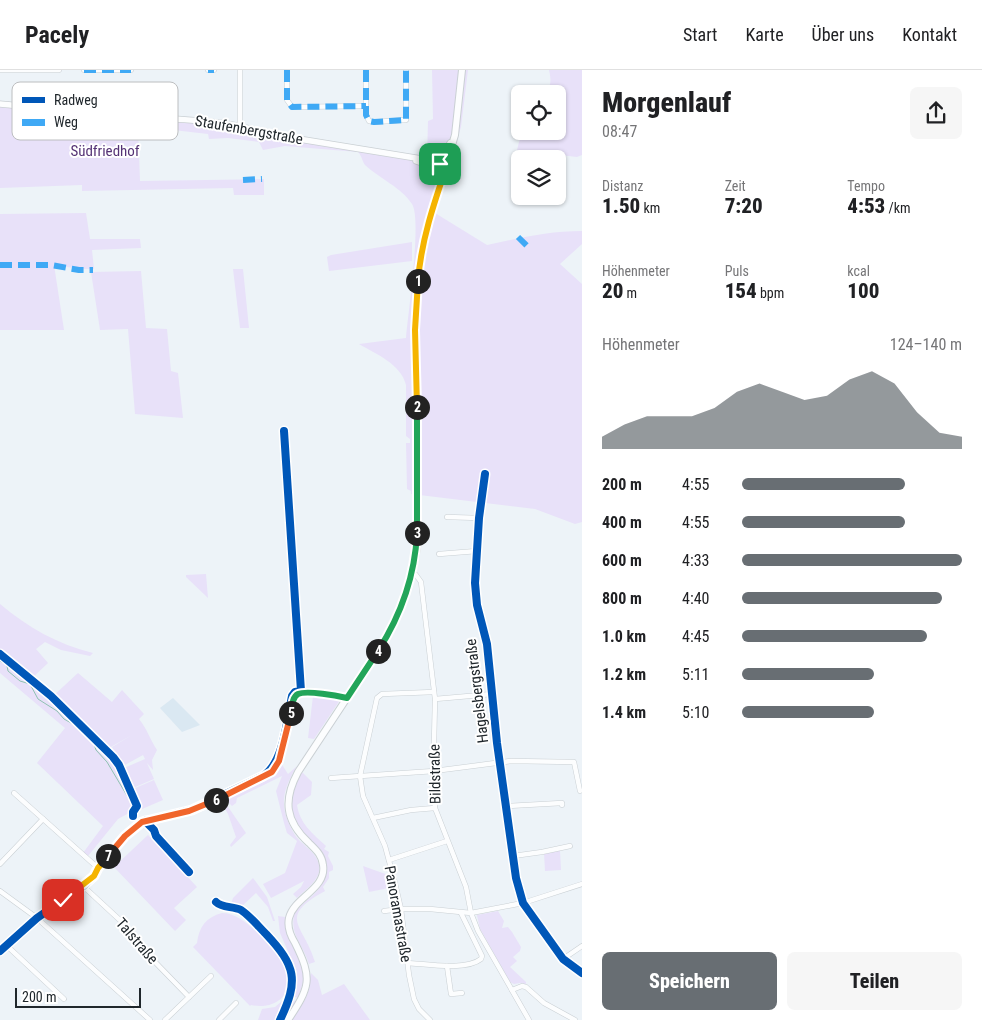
<!DOCTYPE html>
<html lang="de">
<head>
<meta charset="utf-8">
<style>
	body { margin:0; font-family:"Roboto Condensed",sans-serif; background:#f6f6f6; color:#202124; height:100vh; display:flex; flex-direction:column; font-size:19px; white-space:nowrap }
	* { box-sizing:border-box; margin:0 }
	p { font-size:16px; color:#757577 }
	.icon { flex:none; width:28px; height:28px; fill:none; stroke:currentColor; stroke-width:2; stroke-linecap:round; stroke-linejoin:round }
	.map { position:relative; flex:1; overflow:hidden }
	.side { display:flex; flex-direction:column; background:#fff; width:400px }
	.side>* { flex:none }
	.fabs { position:absolute; left:511px; top:15px; display:grid; gap:10px }
	.fabs a { display:grid; place-items:center; width:55px; height:55px; border-radius:8px; background:#fff; box-shadow:0 1px 4px #0004; font-size:25px }
	.scale { position:absolute; left:15px; bottom:12px; width:126px; box-sizing:border-box; padding-left:5px; border:2px solid #20272c; border-top:0; font-size:14px; line-height:18px; white-space:nowrap; color:#20272c; -webkit-text-stroke:4px #fff; paint-order:stroke }
	.pin { position:absolute; display:grid; place-items:center; width:42px; height:42px; color:#fff; margin:-21px; border-radius:10px; box-shadow:0 2px 8px #0006 }
	.km { position:absolute; width:25px; height:25px; margin:-12px; border-radius:50%; background:#222; color:#fff; font-size:14px; line-height:25px; text-align:center }
	.round { display:grid; place-items:center; flex:none; width:52px; height:52px; border-radius:8px; background:#f6f6f6 }
	.head { display:flex; align-items:center; justify-content:space-between; height:85px; padding:0 20px }
	h1 { font-size:28px; font-weight:800; line-height:38px }
	.stats { display:grid; grid-template-columns:repeat(3,1fr); gap:8px; height:85px; padding:5px 20px }
	.stats div { display:grid; align-content:center }
	.stats b { font-size:21px; font-weight:800 }
	.stats small { font-size:14px; font-weight:400 }
	.stats p { font-size:14px }
	.chart { height:140px; padding:10px 20px }
	.chart p { display:flex; justify-content:space-between }
	.chart svg { width:100%; height:90px; margin-top:5px; fill:#686e73; opacity:.7 }
	.primary-button { display:flex; gap:10px; margin-top:auto; padding:10px 20px }
	.primary-button a { flex:1; height:58px; border-radius:8px; background:#686e73; color:#fff; font-size:20px; font-weight:800; line-height:58px; text-align:center }
	.primary-button a+a { background:#f6f6f6; color:#202124 }
	ul { padding:0 20px; list-style:none; font-size:16px }
	li { display:grid; grid-template-columns:80px 60px 1fr; align-items:center; height:38px }
	li i { height:12px; border-radius:6px; background:#686e73 }
	header { display:flex; align-items:center; gap:30px; box-sizing:border-box; height:70px; padding:0 25px; background:#fff; border-bottom:1px solid #e0e0e0 }
	header strong { font-size:24px }
	nav { display:flex; gap:28px; margin-inline-start:auto; font-size:18px }
	main { display:flex; flex:1; min-height:0 }
	.map>svg:first-child { display:block }
	.built { fill:#dae8f2 }
	.green { fill:#e8e1f9 }
	.lines { fill:none; stroke-linecap:round; stroke-linejoin:round }
	.stream { stroke:#8fc2b2; stroke-width:1 }
	.minor-casing { stroke:#cad0d4; stroke-width:5.5 }
	.tertiary-casing { stroke:#cad0d4; stroke-width:7 }
	.secondary-casing { stroke:#cad0d4; stroke-width:8 }
	.minor { stroke:#fcfdfe; stroke-width:4.5 }
	.tertiary { stroke:#fcfdfe; stroke-width:5.5 }
	.secondary { stroke:#fcfdfe; stroke-width:6 }
	.quiet { stroke:#3fa9f5; stroke-width:6; stroke-dasharray:12 6; stroke-linecap:butt }
	.cycleway-casing { stroke:#fff; stroke-width:11 }
	.cycleway { stroke:#0057b8; stroke-width:8 }
	.split-1-casing { stroke:#fff; stroke-width:10 }
	.split-2-casing { stroke:#fff; stroke-width:10 }
	.split-3-casing { stroke:#fff; stroke-width:10 }
	.split-4-casing { stroke:#fff; stroke-width:10 }
	.split-5-casing { stroke:#fff; stroke-width:10 }
	.split-6-casing { stroke:#fff; stroke-width:10 }
	.split-7-casing { stroke:#fff; stroke-width:10 }
	.split-8-casing { stroke:#fff; stroke-width:10 }
	.split-1 { stroke:#f5b400; stroke-width:6 }
	.split-2 { stroke:#f5b400; stroke-width:6 }
	.split-3 { stroke:#22a559; stroke-width:6 }
	.split-4 { stroke:#22a559; stroke-width:6 }
	.split-5 { stroke:#22a559; stroke-width:6 }
	.split-6 { stroke:#f0652b; stroke-width:6 }
	.split-7 { stroke:#f0652b; stroke-width:6 }
	.split-8 { stroke:#f5b400; stroke-width:6 }
	.labels { text-anchor:middle; stroke-width:4; stroke-linejoin:round; paint-order:stroke }
	.street-label { font-size:15px; fill:#20272c; stroke:#fff }
	.park-label { font-size:15px; fill:#553375; stroke:#fff }
	.key { fill:#fff; stroke:#bcbec0; stroke-width:1 }
	.key-label { font-size:14px; fill:#20272c }
</style>
</head>
<body>
<header>
<strong>Pacely</strong>
<nav><a>Start</a><a>Karte</a><a>Über uns</a><a>Kontakt</a></nav>
</header>
<main>
<div class="map">
<svg width="582" height="950" viewBox="0 0 582 950">
	<rect width="100%" height="100%" fill="#edf3f8"/>
	<path class="built" d="M173 628 200 655 182 662 160 638Z"/>
	<g class="green">
		<path d="M432 0H468L461 57 435 143 487 175C519 168 549 161 582 161V174L560 194 582 214V452L575 454 535 439 411 424V421L407 419 406 373H410V369L406 366V315C401 294 376 284 359 274L406 268C408 244 422 149 412 134 401 117 380 109 365 95 362 91 362 86 358 82L285 76 263 80 259 72 228 68 209 69 208 64 138 56 140 111 264 109V125H234L233 118 82 121V115L0 118V31L237 56 427 87 428 51 433 49Z"/>
		<path d="M549 0H582V85L577 87 517 80 522 61H558V24H545C552 16 551 9 549 0Z"/>
		<path d="M86 143 90 169H140L141 178 92 180 94 199H80L54 195 64 260H0V144Z"/>
		<path d="M412 172V191L329 201 327 187 331 185Z"/>
		<path d="M233 199H243L249 258H240Z"/>
		<path d="M141 201 146 258 167 259 171 301 178 303 183 348 135 344 128 259 100 260 91 202Z"/>
		<path d="M206 504 208 528 186 507V505Z"/>
		<path d="M0 534C29 558 57 574 93 583L90 586 61 580 45 572 36 579 48 593 30 610 51 628 78 603 112 632 122 620 144 644 139 649C147 659 150 669 157 680L152 690 153 700 147 693 154 709 133 718 124 698 145 689 143 685 123 696 112 677 132 665 109 678 89 657 86 660 113 688 124 711 134 736 129 743 118 749 88 786 83 783 103 756 37 693 65 658 0 603Z"/>
		<path d="M313 626 339 628 340 630 314 669 308 668Z"/>
		<path d="M281 693 288 704 297 696C291 706 285 717 284 729 283 741 288 754 295 765 303 777 322 784 319 802 316 813 305 820 297 828L293 824 301 817 304 811 271 828 263 814 285 803 297 771 287 763 284 753 276 721 282 706 237 728 236 733 232 736 225 729C242 721 275 711 281 693Z"/>
		<path d="M301 702 303 703 312 712 311 725 297 735C300 754 312 763 326 776L324 779 329 782 328 786 333 796V800L329 802V808L323 817 325 821C276 848 304 854 315 892L309 894C303 874 290 866 294 844 302 832 317 825 323 812 337 782 309 775 297 754 287 737 293 718 301 702Z"/>
		<path d="M154 710 163 730 142 739 133 719Z"/>
		<path d="M224 731 246 763 231 777 230 775 236 767 228 744 222 733Z"/>
		<path d="M148 765 197 817 174 838 186 850 175 861 114 797Z"/>
		<path d="M560 780 561 800 545 801 544 783Z"/>
		<path d="M363 796 391 806 394 817 369 822Z"/>
		<path d="M253 808 267 827 275 851H273L268 837 256 823 241 837 231 834 233 828Z"/>
		<path d="M498 841 504 851 502 858 508 857 512 862 521 877 520 881 513 887 517 891 510 897 526 912V914L520 913 514 914 510 912 480 859 477 845Z"/>
		<path d="M222 843C246 843 267 875 283 891 299 917 281 941 251 935L250 936 193 877 197 873C199 857 206 847 222 843Z"/>
		<path d="M278 846 285 847C284 871 298 877 303 898 306 907 301 919 298 928L292 926 297 910V902L280 863Z"/>
		<path d="M311 903 318 910 322 925 344 914 370 950H292C298 941 305 932 308 922 310 915 308 911 311 903Z"/>
		<path d="M287 927 296 932 284 950H258L262 939 275 937Z"/>
	</g>
	<g class="lines">
		<path class="stream" d="M0 591 4 593 7 596 8 601 20 611 30 614 38 629 57 641 64 649 80 658 87 667 93 671 96 680 107 692 129 729"/>
		<defs>
			<g id="minor">
				<path d="M0 0H59"/>
				<path d="M84 0H131"/>
				<path d="M208 0H214"/>
				<path d="M287 0V30L292 37 366 36"/>
				<path d="M366 0V45L369 51 374 52 406 50V0"/>
				<path d="M240 56V0"/>
				<path d="M485 404 479 448 475 513 477 535 487 574 497 673 516 808 523 833 563 889 582 903"/>
				<path d="M447 447 479 448"/>
				<path d="M439 484 477 481"/>
				<path d="M412 503 416 505 421 512 435 629 433 719 435 738 466 817 471 843 478 861 529 950"/>
				<path d="M435 629 492 624"/>
				<path d="M331 708 434 701 511 691 574 692 580 721"/>
				<path d="M14 723 98 798"/>
				<path d="M506 736 562 733V735"/>
				<path d="M373 748 411 740 435 738"/>
				<path d="M513 786 542 782 570 776"/>
				<path d="M389 790 447 771"/>
				<path d="M0 794 43 749"/>
				<path d="M83 816 122 852V858L189 927"/>
				<path d="M0 821 37 848 150 950"/>
				<path d="M384 841 401 839H430L471 843 523 833 582 814"/>
				<path d="M6 875 64 929"/>
				<path d="M0 881 37 848 83 816 94 806 98 798 125 766 142 752 203 736 273 702 279 691 294 630 298 624 307 623 347 628"/>
				<path d="M563 889 582 876"/>
				<path d="M408 893C426 894 466 901 481 889L482 886 461 843"/>
				<path d="M447 896 451 924 462 923"/>
				<path d="M512 920 522 916 526 917 544 933 575 950"/>
				<path d="M165 950 211 906"/>
				<path d="M219 950 236 933"/>
				<path d="M430 950 419 939 414 929 409 905 401 839 395 813 385 776 363 726 360 706 377 628 382 624 434 622"/>
			</g>
			<g id="tertiary">
				<path d="M0 34C55 39 109 44 164 48 196 51 232 51 262 63L428 90 447 95"/>
				<path d="M430 90 443 86 450 73"/>
				<path d="M416 91 445 101"/>
			</g>
			<path id="secondary" d="M288 950C310 917 313 909 295 873 290 865 287 857 289 848 294 827 327 819 323 795 322 785 316 780 309 773 285 751 283 730 298 702L380 578 400 540 412 503 417 478 418 449 415 260 418 206 429 150 455 65 462 0"/>
		</defs>
		<use href="#minor" class="minor-casing"/>
		<use href="#tertiary" class="tertiary-casing"/>
		<use href="#secondary" class="secondary-casing"/>
		<use href="#minor" class="minor"/>
		<use href="#tertiary" class="tertiary"/>
		<use href="#secondary" class="secondary"/>
		<g class="quiet">
			<path d="M84 0H131"/>
			<path d="M208 0H214"/>
			<path d="M287 0V30L292 37 366 36"/>
			<path d="M366 0V45L369 51 374 52 406 50V0"/>
			<path d="M243 110 262 109"/>
			<path d="M518 167 528 177"/>
			<path d="M0 195H51L79 200H93"/>
		</g>
		<defs>
			<g id="cycleway">
				<path d="M485 404 479 448 475 513 477 535 487 574 497 673 516 808 523 833 563 889 582 903"/>
				<path d="M0 584 51 626 113 687 119 695 137 736 133 742V746"/>
				<path d="M145 751 154 760 156 766 189 802"/>
				<path d="M216 832C222 838 233 836 241 840 250 846 258 856 266 864 296 896 299 910 280 950"/>
				<path d="M0 881 37 848 83 816 94 806 98 798 125 766 142 752 192 740 263 706C284 693 287 649 292 626L295 622 301 621 284 361"/>
			</g>
		</defs>
		<use href="#cycleway" class="cycleway-casing"/>
		<use href="#cycleway" class="cycleway"/>
	</g>
	<g class="lines">
		<defs>
			<path id="split-1" d="M418 211C421 171 434 133 447 95L440 94"/>
			<path id="split-2" d="M417 337 415 260 418 211"/>
			<path id="split-3" d="M417 337V463"/>
			<path id="split-4" d="M378 581C401 545 415 505 417 463"/>
			<path id="split-5" d="M291 643C292 637 292 627 298 624 307 620 338 626 347 628L378 581"/>
			<path id="split-6" d="M216 730 272 702 279 691 291 643"/>
			<path id="split-7" d="M108 786 125 766 142 752 189 741 216 730"/>
			<path id="split-8" d="M63 830 94 806 98 798 108 786"/>
		</defs>
		<use href="#split-1" class="split-1-casing"/>
		<use href="#split-2" class="split-2-casing"/>
		<use href="#split-3" class="split-3-casing"/>
		<use href="#split-4" class="split-4-casing"/>
		<use href="#split-5" class="split-5-casing"/>
		<use href="#split-6" class="split-6-casing"/>
		<use href="#split-7" class="split-7-casing"/>
		<use href="#split-8" class="split-8-casing"/>
		<use href="#split-1" class="split-1"/>
		<use href="#split-2" class="split-2"/>
		<use href="#split-3" class="split-3"/>
		<use href="#split-4" class="split-4"/>
		<use href="#split-5" class="split-5"/>
		<use href="#split-6" class="split-6"/>
		<use href="#split-7" class="split-7"/>
		<use href="#split-8" class="split-8"/>
	</g>
	<g class="labels">
		<g class="street-label">
			<text transform="translate(249 60) rotate(10)" y="5">Staufenbergstraße</text>
			<text transform="translate(477 621) rotate(-97)" y="5">Hagelsbergstraße</text>
			<text transform="translate(435 704) rotate(-91)" y="5">Bildstraße</text>
			<text transform="translate(398 844) rotate(80)" y="5">Panoramastraße</text>
			<text transform="translate(137 871) rotate(49)" y="5">Talstraße</text>
		</g>
		<g class="park-label">
			<text x="105" y="86">Südfriedhof</text>
		</g>
	</g>
	<rect x="12" y="12" width="166" height="58" rx="8" class="key"/>
	<rect x="22" y="27" width="23" height="6" fill="#0057b8"/>
	<rect x="22" y="49" width="23" height="7" fill="#3fa9f5"/>
	<g class="key-label">
		<text x="54" y="35">Radweg</text>
		<text x="54" y="57">Weg</text>
	</g>
</svg>
<div class="fabs">
<a><svg class="icon" aria-label="locate" viewBox="0 0 24 24"><circle cx="12" cy="12" r="6"/><path d="M12 2v4M12 18v4M2 12h4M18 12h4"/></svg></a>
<a><svg class="icon" aria-label="layers" viewBox="0 0 24 24"><path d="M12 4l9 5-9 5-9-5zM3 14l9 5 9-5"/></svg></a>
</div>
<div class="scale">200 m</div>
<div class="pin" style="left:440px;top:94px;background:#1e9e55"><svg class="icon" aria-label="arrive" viewBox="0 0 24 24"><path d="M6 21V4h12l-3 4 3 4H6"/></svg></div>
<div class="pin" style="left:63px;top:830px;background:#d93025"><svg class="icon" aria-label="check" viewBox="0 0 24 24"><path d="M5 12l5 5 9-10"/></svg></div>
<b class="km" style="left:418px;top:211px">1</b>
<b class="km" style="left:417px;top:337px">2</b>
<b class="km" style="left:417px;top:463px">3</b>
<b class="km" style="left:378px;top:581px">4</b>
<b class="km" style="left:291px;top:643px">5</b>
<b class="km" style="left:216px;top:730px">6</b>
<b class="km" style="left:108px;top:786px">7</b>
</div>
<section class="side">
<div class="head"><div><h1>Morgenlauf</h1><p>08:47</p></div><a class="round"><svg class="icon" aria-label="share" viewBox="0 0 24 24"><path d="M12 15V3M7 8l5-5 5 5M5 13v7h14v-7"/></svg></a></div>
<div class="stats">
<div><p>Distanz</p><b>1.50<small> km</small></b></div>
<div><p>Zeit</p><b>7:20</b></div>
<div><p>Tempo</p><b>4:53<small> /km</small></b></div>
</div>
<div class="stats">
<div><p>Höhenmeter</p><b>20<small> m</small></b></div>
<div><p>Puls</p><b>154<small> bpm</small></b></div>
<div><p>kcal</p><b>100</b></div>
</div>
<div class="chart"><p><span>Höhenmeter</span>124–140 m</p>
<svg viewBox="0 0 160 44" preserveAspectRatio="none"><path d="M0 44V38L10 32L20 28L30 28L40 28L50 24L60 16L70 12L80 16L90 20L100 18L110 10L120 6L130 12L140 26L150 36L160 38V44z"/></svg>
</div>
<ul>
<li><b>200 m</b>4:55<i style="width:74%"></i></li>
<li><b>400 m</b>4:55<i style="width:74%"></i></li>
<li><b>600 m</b>4:33<i style="width:100%"></i></li>
<li><b>800 m</b>4:40<i style="width:91%"></i></li>
<li><b>1.0 km</b>4:45<i style="width:84%"></i></li>
<li><b>1.2 km</b>5:11<i style="width:60%"></i></li>
<li><b>1.4 km</b>5:10<i style="width:60%"></i></li>
</ul>
<div class="primary-button"><a>Speichern</a><a>Teilen</a></div>
</section>
</main>
</body>
</html>
